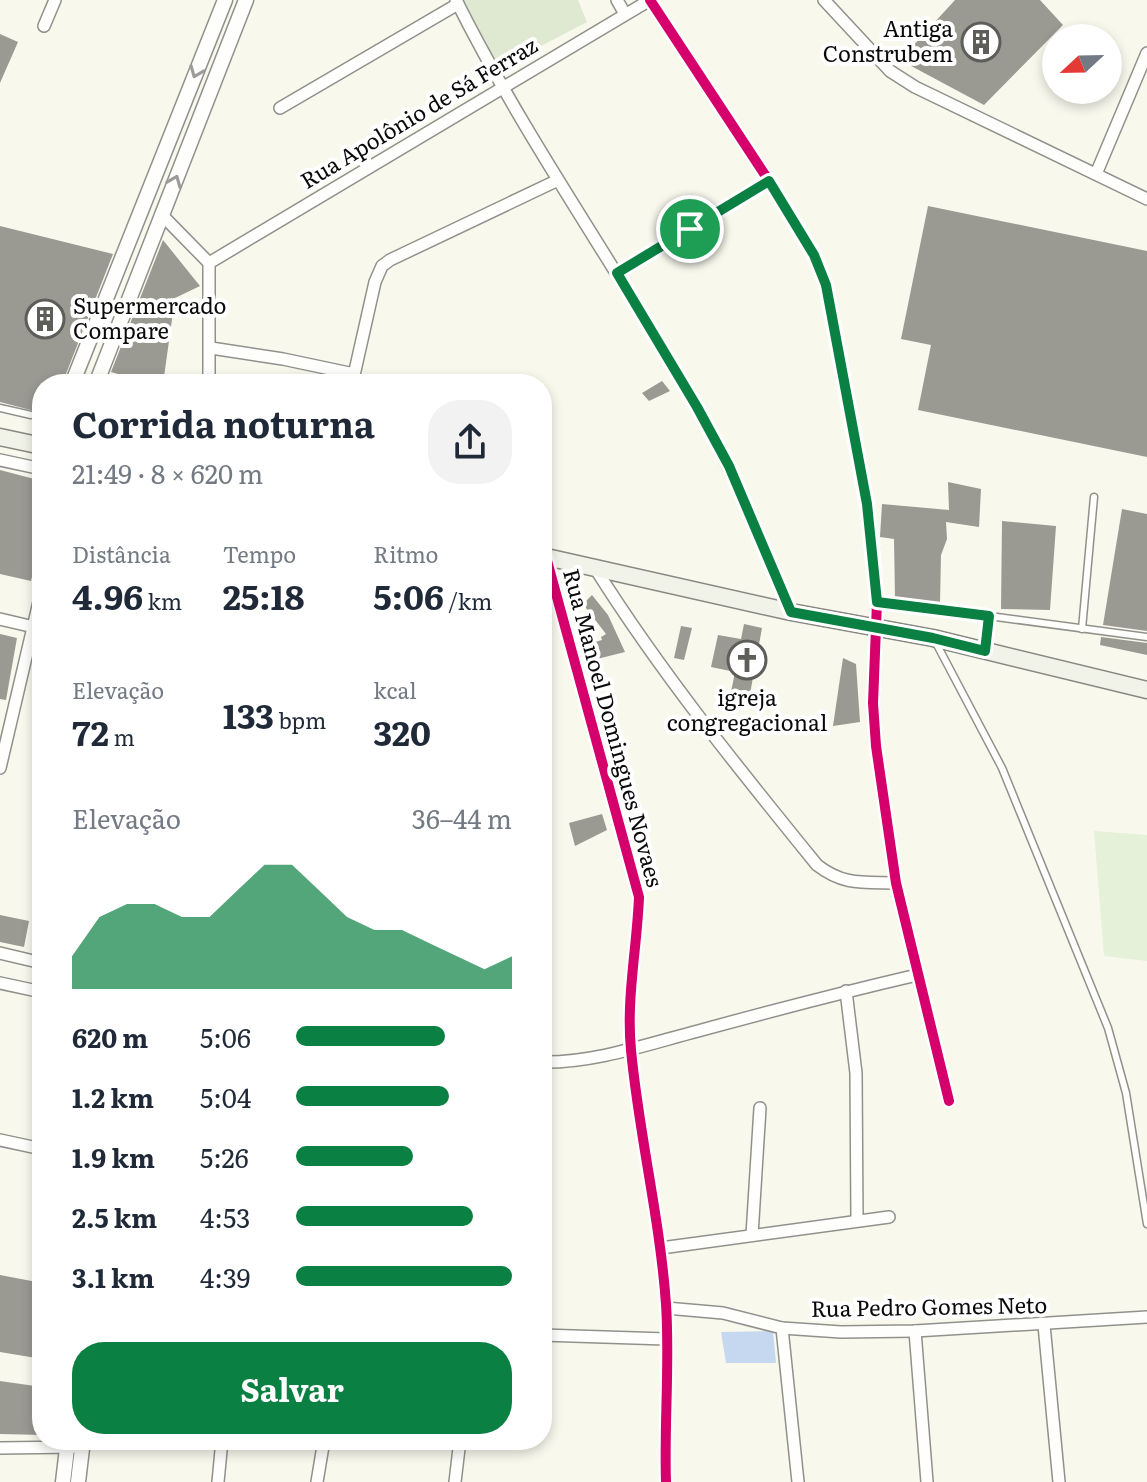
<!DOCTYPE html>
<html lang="pt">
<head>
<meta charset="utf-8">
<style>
	body { margin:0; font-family:Literata,serif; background:#f2f2f3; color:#1f2937; height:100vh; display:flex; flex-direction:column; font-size:30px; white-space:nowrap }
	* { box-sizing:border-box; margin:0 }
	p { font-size:26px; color:#747a83 }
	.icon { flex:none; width:44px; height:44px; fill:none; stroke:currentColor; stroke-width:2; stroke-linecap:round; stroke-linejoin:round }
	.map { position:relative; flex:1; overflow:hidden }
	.sheet { position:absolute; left:32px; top:374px; width:520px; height:1076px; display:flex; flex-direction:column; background:#fff; border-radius:32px; box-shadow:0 4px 12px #0003 }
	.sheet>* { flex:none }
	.needle { width:52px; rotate:248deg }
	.controls { position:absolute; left:1042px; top:24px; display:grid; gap:16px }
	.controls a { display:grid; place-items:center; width:80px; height:80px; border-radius:50%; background:#fff; box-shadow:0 4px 12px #0003; font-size:40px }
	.pin { position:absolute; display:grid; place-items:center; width:68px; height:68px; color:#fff; margin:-34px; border:4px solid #fff; border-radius:50%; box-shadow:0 2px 8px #0007 }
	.round { display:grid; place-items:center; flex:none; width:84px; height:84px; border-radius:32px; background:#f2f2f3 }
	.summary { display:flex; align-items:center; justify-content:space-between; height:136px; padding:0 40px }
	h1 { font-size:36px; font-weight:700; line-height:60px }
	.stats { display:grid; grid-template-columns:repeat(3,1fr); gap:12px; height:136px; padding:8px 40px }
	.stats div { display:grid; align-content:center }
	.stats b { font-size:34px; font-weight:700 }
	.stats small { font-size:22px; font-weight:400 }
	.stats p { font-size:22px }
	.chart { height:224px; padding:16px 40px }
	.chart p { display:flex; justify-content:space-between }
	.chart svg { width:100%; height:144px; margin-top:8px; fill:#0b8043; opacity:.7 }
	.cta { display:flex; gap:16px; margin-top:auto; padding:16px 40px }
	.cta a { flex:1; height:92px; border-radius:32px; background:#0b8043; color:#fff; font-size:32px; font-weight:700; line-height:92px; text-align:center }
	ul { padding:0 40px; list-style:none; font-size:26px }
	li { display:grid; grid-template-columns:128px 96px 1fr; align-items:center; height:60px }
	li i { height:20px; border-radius:10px; background:#0b8043 }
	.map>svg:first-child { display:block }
	.cemetery { fill:#dfe9d2 }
	.pitch { fill:#e5f1d8 }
	.water { fill:#c6d7f0 }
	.building { fill:#9a9a93 }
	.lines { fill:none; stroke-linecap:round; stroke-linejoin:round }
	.service-casing { stroke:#91918c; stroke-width:9 }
	.minor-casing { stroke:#91918c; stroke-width:14 }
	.tertiary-casing { stroke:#91918c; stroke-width:17 }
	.secondary-casing { stroke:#888883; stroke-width:19 }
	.service { stroke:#fefefc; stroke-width:6 }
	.minor { stroke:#fefefc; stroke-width:11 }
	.tertiary { stroke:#fefefc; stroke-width:14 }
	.secondary { stroke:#f2f3e8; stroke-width:16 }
	.cycleway-casing { stroke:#fff; stroke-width:15 }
	.cycleway { stroke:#d6006c; stroke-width:10 }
	.oneway { stroke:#9c9c9b }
	.route-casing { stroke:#fff; stroke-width:16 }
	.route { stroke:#0b8043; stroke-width:10 }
	.labels { text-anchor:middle; stroke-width:8; stroke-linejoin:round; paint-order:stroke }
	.poi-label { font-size:22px; fill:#0a0a0a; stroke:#fff; text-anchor:end }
	.street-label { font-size:22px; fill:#0a0a0a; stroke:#fff }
</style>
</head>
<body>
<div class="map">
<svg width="1147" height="1482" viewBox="0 0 1147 1482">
	<rect width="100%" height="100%" fill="#f8f8ed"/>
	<path class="cemetery" d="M462 0H578L587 22 495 70Z"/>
	<path class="pitch" d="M1094 831 1147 835V961L1104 956Z"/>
	<path class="water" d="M773 1331 776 1363H726L721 1332Z"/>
	<g class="building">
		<path d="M955 0H1040L1063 25 984 105 900 60Z"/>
		<path d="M0 34 18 42 0 83Z"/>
		<path d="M928 206 1147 251V457L918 410 931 345 901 339Z"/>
		<path d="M0 226 113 254 62 384H42V413L0 402Z"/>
		<path d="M163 240 200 286 175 298 163 384H146L147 382 111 372Z"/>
		<path d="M662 381 670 391 649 401 642 393Z"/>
		<path d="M0 470 42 481V534L31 581 0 574Z"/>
		<path d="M948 482 981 489 979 527 946 522 947 539 941 555 940 603 895 598 894 539 880 537 882 504 949 510Z"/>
		<path d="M1122 509 1147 514V631L1103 625Z"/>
		<path d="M1002 521 1056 526 1050 610 1001 609Z"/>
		<path d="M592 595 608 615 625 652 585 662 581 646 602 640 601 637 606 634 583 604Z"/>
		<path d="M744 624 762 628 750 694 731 692 735 672 711 667 718 635 741 639Z"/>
		<path d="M681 626 692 628 684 660 674 658Z"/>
		<path d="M0 634 17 638 6 700 0 699Z"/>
		<path d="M1101 637 1147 643V655L1100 645Z"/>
		<path d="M843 658 856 664 860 722 833 726Z"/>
		<path d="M602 814 607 830 575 846 569 823Z"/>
		<path d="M0 915 29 921 24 947 0 942Z"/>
		<path d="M0 1275 42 1283V1359L0 1352Z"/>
		<path d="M0 1381 42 1387V1435L0 1434Z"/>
	</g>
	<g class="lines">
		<defs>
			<g id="service">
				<path d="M0 408 31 415"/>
				<path d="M877 602 989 616 985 647"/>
				<path d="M989 616 1147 637"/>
				<path d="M1082 629 1094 497"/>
				<path d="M935 641 1002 768 1108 1028 1126 1093 1147 1224"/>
			</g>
			<g id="minor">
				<path d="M456 0C527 142 619 270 697 407 735 473 762 543 791 612"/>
				<path d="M617 0 625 14"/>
				<path d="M650 0 769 181 814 255 826 285 873 545 877 602 873 703 876 746 896 883 949 1101"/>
				<path d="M824 0 890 71 915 87 1147 199"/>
				<path d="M44 26 55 0"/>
				<path d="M280 108 458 4"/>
				<path d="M1096 174 1147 53"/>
				<path d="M161 214 209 263V384"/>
				<path d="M209 263 650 0"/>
				<path d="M617 273 769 181"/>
				<path d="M211 348 283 359 354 374"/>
				<path d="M352 384 375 282 382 266 390 260 556 181"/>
				<path d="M0 460 42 469"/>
				<path d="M546 557 639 897C637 948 626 999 631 1050 639 1135 660 1219 666 1304 670 1363 664 1423 666 1482"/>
				<path d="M595 568C661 673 739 769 817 865 844 886 864 882 896 883"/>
				<path d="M0 619 34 627"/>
				<path d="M0 768 42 589"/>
				<path d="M0 953 42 963"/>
				<path d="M0 983 42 992"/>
				<path d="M846 991 856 1073 857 1220"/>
				<path d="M542 1062C594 1063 648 1044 698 1031 771 1011 844 992 917 975"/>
				<path d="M0 1140 42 1149"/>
				<path d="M752 1235 760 1108"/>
				<path d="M661 1248 889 1217"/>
				<path d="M666 1308 723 1313 782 1328 841 1332 915 1331 1147 1317"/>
				<path d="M1044 1325 1059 1482"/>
				<path d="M782 1328 798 1482"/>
				<path d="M915 1331 927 1482"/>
				<path d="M542 1335 666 1339"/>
				<path d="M0 1448 75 1447"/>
				<path d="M218 1482 222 1440"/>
				<path d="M317 1482 324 1440"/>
				<path d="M455 1482 460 1440"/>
			</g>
			<g id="tertiary">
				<path d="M72 384 225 0"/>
				<path d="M96 384 246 0"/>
				<path d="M63 1482 68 1440"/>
				<path d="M78 1482 83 1440"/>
			</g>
			<g id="secondary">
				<path d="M0 437 42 446"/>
				<path d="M542 556 791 612 933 638 1147 690"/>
			</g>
		</defs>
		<use href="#service" class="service-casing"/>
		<use href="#minor" class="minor-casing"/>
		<use href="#tertiary" class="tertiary-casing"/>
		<use href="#secondary" class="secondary-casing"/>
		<use href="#service" class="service"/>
		<use href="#minor" class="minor"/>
		<use href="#tertiary" class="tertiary"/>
		<use href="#secondary" class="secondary"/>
		<defs>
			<g id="cycleway">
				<path d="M650 0 769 181 814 255 826 285 873 545 877 602 873 703 876 746 896 883 949 1101"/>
				<path d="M546 557 639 897C637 948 626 999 631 1050 639 1135 660 1219 666 1304 670 1363 664 1423 666 1482"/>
			</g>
		</defs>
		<use href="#cycleway" class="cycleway-casing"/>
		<use href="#cycleway" class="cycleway"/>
	</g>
	<defs><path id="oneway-chevron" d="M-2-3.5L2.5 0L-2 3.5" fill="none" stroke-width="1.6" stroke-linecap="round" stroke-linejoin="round" transform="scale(2)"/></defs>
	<g class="oneway">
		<use href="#oneway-chevron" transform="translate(196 72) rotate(112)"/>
		<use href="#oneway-chevron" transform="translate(175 181) rotate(-68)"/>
	</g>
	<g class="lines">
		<defs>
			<path id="route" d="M769 181 814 255 826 285 867 504 877 602 989 616 985 651 933 638 791 612 729 466 697 407 617 273Z"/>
		</defs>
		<use href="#route" class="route-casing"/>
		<use href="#route" class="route"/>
	</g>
	<defs>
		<symbol id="building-ring" viewBox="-11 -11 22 22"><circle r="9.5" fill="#fff" stroke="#5d5d59" stroke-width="1.5"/><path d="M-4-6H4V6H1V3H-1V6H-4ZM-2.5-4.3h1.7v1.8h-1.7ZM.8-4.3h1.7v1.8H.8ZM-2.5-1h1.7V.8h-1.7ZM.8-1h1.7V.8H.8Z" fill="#5d5d59"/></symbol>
		<symbol id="church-ring" viewBox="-11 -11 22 22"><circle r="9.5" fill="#fff" stroke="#5d5d59" stroke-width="1.5"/><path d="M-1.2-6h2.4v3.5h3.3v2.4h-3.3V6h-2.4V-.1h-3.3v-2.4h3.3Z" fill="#5d5d59"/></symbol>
	</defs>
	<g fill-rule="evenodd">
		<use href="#building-ring" x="959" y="20" width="44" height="44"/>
		<use href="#building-ring" x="23" y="297" width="44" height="44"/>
		<use href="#church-ring" x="725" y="638" width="44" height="44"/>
	</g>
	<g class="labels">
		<g class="poi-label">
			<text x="953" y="37">Antiga<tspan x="953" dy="25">Construbem</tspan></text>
			<text x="73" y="314" text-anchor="start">Supermercado<tspan x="73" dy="25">Compare</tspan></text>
			<text x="747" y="706" text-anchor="middle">igreja<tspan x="747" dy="25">congregacional</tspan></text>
		</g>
		<g class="street-label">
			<text transform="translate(419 113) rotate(-31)" y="8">Rua Apolônio de Sá Ferraz</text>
			<text transform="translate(613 728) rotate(75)" y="8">Rua Manoel Domingues Novaes</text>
			<text transform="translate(929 1307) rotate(-1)" y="8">Rua Pedro Gomes Neto</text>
		</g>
	</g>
</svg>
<div class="controls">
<a><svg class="needle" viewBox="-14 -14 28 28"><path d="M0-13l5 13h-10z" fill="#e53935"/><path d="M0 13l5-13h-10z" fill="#747a83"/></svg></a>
</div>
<div class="pin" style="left:690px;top:229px;background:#1e9e55"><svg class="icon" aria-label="arrive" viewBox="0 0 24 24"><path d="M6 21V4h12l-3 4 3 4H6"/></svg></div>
<section class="sheet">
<div class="summary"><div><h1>Corrida noturna</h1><p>21:49 · 8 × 620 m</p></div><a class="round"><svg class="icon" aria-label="share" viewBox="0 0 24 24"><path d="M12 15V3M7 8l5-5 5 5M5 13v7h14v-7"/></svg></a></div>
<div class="stats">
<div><p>Distância</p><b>4.96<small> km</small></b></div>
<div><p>Tempo</p><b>25:18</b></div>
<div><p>Ritmo</p><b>5:06<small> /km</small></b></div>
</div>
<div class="stats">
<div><p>Elevação</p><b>72<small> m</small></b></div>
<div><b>133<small> bpm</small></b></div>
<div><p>kcal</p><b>320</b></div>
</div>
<div class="chart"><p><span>Elevação</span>36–44 m</p>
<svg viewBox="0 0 160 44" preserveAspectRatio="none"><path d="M0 44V34L10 22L20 18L30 18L40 22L50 22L60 14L70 6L80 6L90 14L100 22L110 26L120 26L130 30L140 34L150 38L160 34V44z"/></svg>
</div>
<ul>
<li><b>620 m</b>5:06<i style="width:69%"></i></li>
<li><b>1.2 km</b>5:04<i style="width:71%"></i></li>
<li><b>1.9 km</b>5:26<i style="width:54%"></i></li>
<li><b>2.5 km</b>4:53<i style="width:82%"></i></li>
<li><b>3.1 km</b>4:39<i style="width:100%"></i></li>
</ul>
<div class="cta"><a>Salvar</a></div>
</section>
</div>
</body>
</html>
